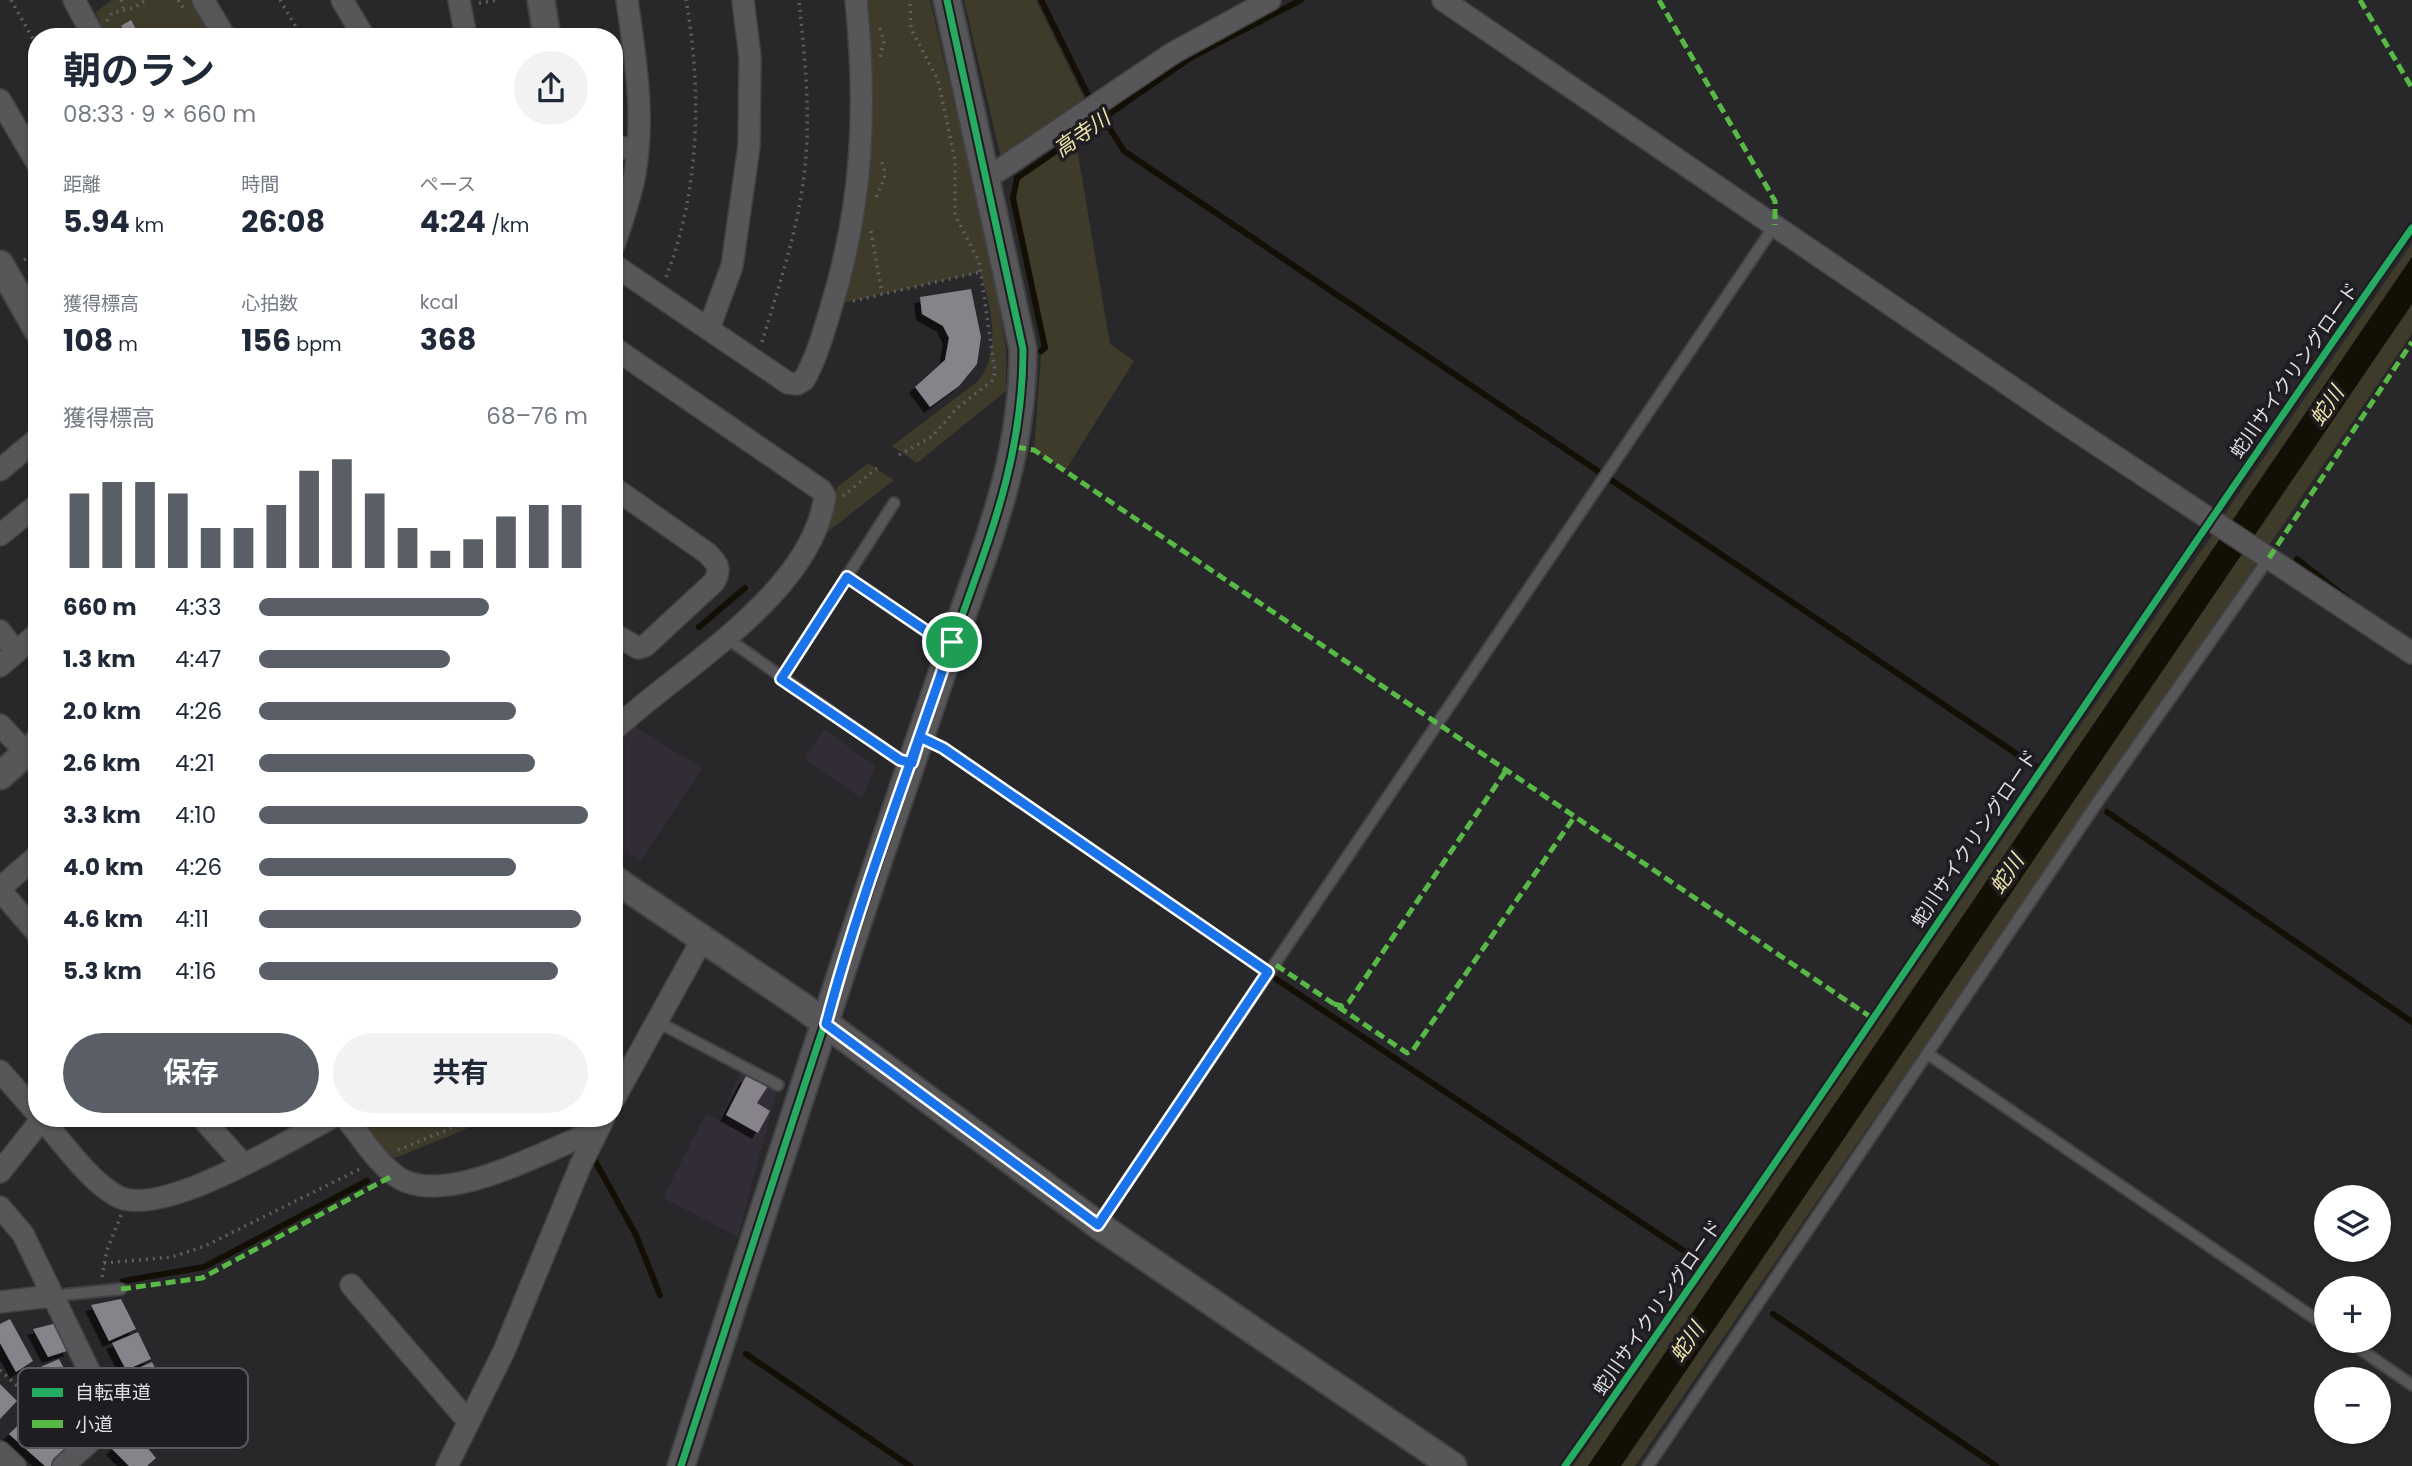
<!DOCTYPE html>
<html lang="ja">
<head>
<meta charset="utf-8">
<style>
	body { margin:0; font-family:Poppins,"Noto Sans JP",sans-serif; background:#f2f2f3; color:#1f2937; height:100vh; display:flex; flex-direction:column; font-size:26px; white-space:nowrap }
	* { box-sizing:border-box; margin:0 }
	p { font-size:23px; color:#747a83 }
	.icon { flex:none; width:38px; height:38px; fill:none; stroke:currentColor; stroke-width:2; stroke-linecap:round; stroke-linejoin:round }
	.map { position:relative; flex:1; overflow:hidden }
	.side { position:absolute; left:28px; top:28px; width:595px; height:1099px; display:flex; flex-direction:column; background:#fff; border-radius:28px; box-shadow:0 2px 5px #0004 }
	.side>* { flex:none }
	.tools { position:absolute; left:2314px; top:1185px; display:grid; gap:14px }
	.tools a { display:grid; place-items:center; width:77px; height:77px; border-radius:50%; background:#fff; box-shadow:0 2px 5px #0004; font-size:35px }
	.pin { position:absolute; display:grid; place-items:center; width:60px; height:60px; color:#fff; margin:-30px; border:4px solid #fff; border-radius:50%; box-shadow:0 2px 7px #0007 }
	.round { display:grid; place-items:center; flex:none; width:74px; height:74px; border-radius:37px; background:#f2f2f3 }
	.head { display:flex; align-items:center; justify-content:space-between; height:119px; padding:0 35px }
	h1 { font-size:38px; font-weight:700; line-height:52px }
	.metrics { display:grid; grid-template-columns:repeat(3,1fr); gap:10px; height:119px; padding:7px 35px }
	.metrics div { display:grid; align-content:center }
	.metrics b { font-size:30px; font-weight:700 }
	.metrics small { font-size:19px; font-weight:400 }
	.metrics p { font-size:19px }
	.chart { height:196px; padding:14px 35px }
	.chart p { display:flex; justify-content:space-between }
	.chart svg { width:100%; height:126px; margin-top:7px; stroke:#595e67; stroke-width:6 }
	.primary-button { display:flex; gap:14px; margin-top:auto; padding:14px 35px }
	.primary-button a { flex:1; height:80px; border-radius:42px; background:#595e67; color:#fff; font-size:28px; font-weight:700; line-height:80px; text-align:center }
	.primary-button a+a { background:#f2f2f3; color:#1f2937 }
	ul { padding:0 35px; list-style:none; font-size:23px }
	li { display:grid; grid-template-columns:112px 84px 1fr; align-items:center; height:52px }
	li i { height:18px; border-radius:9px; background:#595e67 }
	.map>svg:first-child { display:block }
	.built { fill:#312c36 }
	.green { fill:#3e3b2b }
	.water { fill:#130f04 }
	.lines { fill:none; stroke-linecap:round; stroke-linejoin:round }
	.stream { stroke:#130f04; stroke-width:6 }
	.building { fill:#86838b; filter:url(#shadow) }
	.service-casing { stroke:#424244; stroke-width:14 }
	.minor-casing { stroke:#424244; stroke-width:24 }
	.tertiary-casing { stroke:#424244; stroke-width:30 }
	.path { stroke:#5f5e60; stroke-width:3.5; stroke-dasharray:2 5; stroke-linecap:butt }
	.service { stroke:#575658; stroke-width:10 }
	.minor { stroke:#575658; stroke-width:21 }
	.tertiary { stroke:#575658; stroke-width:26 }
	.quiet { stroke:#58b947; stroke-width:5; stroke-dasharray:10 5; stroke-linecap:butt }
	.cycleway-casing { stroke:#1f1c22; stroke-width:11 }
	.cycleway { stroke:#26ab63; stroke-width:7 }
	.route-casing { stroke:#fff; stroke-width:14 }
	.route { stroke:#1a73e8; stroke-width:9 }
	.labels { text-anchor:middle; stroke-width:7; stroke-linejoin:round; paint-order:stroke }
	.street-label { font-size:19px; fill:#dfdee2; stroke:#1f1c22 }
	.water-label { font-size:21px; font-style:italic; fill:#ede4a7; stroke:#1f1c22 }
	.key { fill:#1f1c22; stroke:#59565c; stroke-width:2 }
	.key-label { font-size:19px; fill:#dfdee2 }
</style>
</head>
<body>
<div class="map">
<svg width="2412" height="1466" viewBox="0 0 2412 1466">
	<defs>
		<filter id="shadow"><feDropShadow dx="-6" dy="6" stdDeviation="0" flood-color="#0009"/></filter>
	</defs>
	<rect width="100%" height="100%" fill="#28272a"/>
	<g class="built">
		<path d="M630 724 702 768 640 861 614 845V748Z"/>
		<path d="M824 729 875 766 862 799 804 758Z"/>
		<path d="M741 1071 777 1090 738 1237 663 1198 706 1113 719 1120Z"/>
	</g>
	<g class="green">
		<path d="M112 0H195L216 37H105L96 12Z"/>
		<path d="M863 0H930L992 266 1006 349V391L917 463 892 446 978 381C1002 352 991 305 980 272L843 303C864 228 877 141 871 64 870 43 866 21 863 0Z"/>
		<path d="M964 0H1036L1085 100 1001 158Z"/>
		<path d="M1071 140 1077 148 1110 344 1134 361 1065 471 1034 450 1041 356 1045 348 1012 191 1023 173Z"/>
		<path d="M2412 243V257L1588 1466H1573C1789 1157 1997 843 2213 534L2217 535 2227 519 2224 515Z"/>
		<path d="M2412 304V333L2270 544H2265L2255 561 2256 564 1635 1466H1621Z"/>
		<path d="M868 463 894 480 821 537 837 487Z"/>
		<path d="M353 1118H493L388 1161Z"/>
	</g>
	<path class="water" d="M2412 257V304L1621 1466H1588Z"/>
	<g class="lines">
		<g class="stream">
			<path d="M1041 0 1087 93 1124 151 2036 767"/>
			<path d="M1041 351 1045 348 1013 198 1017 178 1190 58 1301 0"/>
			<path d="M2297 559 2347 598"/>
			<path d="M699 627 745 588"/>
			<path d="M2107 812 2412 1022"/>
			<path d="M1276 979 1699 1261"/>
			<path d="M594 1159 636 1235 660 1295"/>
			<path d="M123 1281 204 1267 367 1181"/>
			<path d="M1773 1314 1996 1466"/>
			<path d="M746 1354 910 1466"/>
		</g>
	</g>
	<g class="building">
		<path d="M131 20 137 31 128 36 121 26Z"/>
		<path d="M971 289 981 337 977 364 959 386 930 407 915 387 945 360 949 338 943 326 922 314 920 297Z"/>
		<path d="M746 1076 768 1086 757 1103 770 1111 758 1133 726 1115Z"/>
		<path d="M121 1299 136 1329 109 1341 91 1305Z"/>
		<path d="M10 1319 33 1361 16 1372 0 1343V1324Z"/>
		<path d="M57 1323 70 1350 48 1357 33 1329Z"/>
		<path d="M138 1332 151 1359 126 1370 112 1343Z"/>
		<path d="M59 1359 75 1389 54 1399 38 1368Z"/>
		<path d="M152 1362 166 1390 142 1402 127 1373Z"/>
		<path d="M0 1384 17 1401 0 1419Z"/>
		<path d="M32 1412 70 1447 51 1466H45L9 1434Z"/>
		<path d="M132 1429 156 1458 147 1466H129L112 1449Z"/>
	</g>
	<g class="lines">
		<defs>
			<g id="service">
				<path d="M847 577 928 633 952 642"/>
				<path d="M728 639 895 757 910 763"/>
				<path d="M781 679 894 503"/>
				<path d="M920 737 943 748 1268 972"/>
				<path d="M656 1021 778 1085"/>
				<path d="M1928 1054 2326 1326"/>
				<path d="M1098 1225 1775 225"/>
				<path d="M51 1296 121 1289"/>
				<path d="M2347 1340 2412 1385"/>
				<path d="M1648 1466 2099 800 2269 558"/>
			</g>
			<g id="minor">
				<path d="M74 0 94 37"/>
				<path d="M203 0 225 37"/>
				<path d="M342 0 364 37"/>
				<path d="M459 0 466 37"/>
				<path d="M1443 0 2060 420 2412 653"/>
				<path d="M0 100 37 163"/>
				<path d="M614 147 636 149"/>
				<path d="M987 175 998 171 1173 53 1270 0"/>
				<path d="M614 245C622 221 631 197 635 172 645 115 635 56 627 0"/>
				<path d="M614 265 788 383 797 384 804 380C816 359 823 334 830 311 863 205 867 109 856 0"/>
				<path d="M709 328 732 266 749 146 750 57 743 0"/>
				<path d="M614 348 821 490 825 496C812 594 680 668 614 730"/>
				<path d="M0 470 37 439"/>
				<path d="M614 488 707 553C717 563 722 568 714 582L645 646 638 648 614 634"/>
				<path d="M0 535 37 505"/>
				<path d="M0 631 16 652"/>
				<path d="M0 666 37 634"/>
				<path d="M0 725 37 764"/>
				<path d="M0 888 37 856"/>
				<path d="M0 890 37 933"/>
				<path d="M0 1071 37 1113"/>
				<path d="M614 1099 703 938"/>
				<path d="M41 1118C64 1144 86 1177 115 1195 157 1222 289 1140 331 1118"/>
				<path d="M202 1118 243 1164"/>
				<path d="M346 1118C361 1137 377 1162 396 1176 442 1208 535 1155 582 1137L594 1138"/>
				<path d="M0 1172 42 1119"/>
				<path d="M0 1207 23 1234 110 1414 105 1428 63 1466"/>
				<path d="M351 1285 461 1413 469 1419"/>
				<path d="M0 1302 51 1296"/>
				<path d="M0 1452 15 1466"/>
				<path d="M447 1466 504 1351 581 1164 604 1118"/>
			</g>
			<g id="tertiary">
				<path d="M541 0 547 37"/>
				<path d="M0 264 37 329"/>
				<path d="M0 776 37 743"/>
				<path d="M614 879 802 1006 1098 1225 1453 1466"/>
				<path d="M681 1466C753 1244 824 1021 899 800 917 748 934 696 952 644 988 541 1023 460 1023 349L947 0"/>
			</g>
		</defs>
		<use href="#service" class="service-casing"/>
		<use href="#minor" class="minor-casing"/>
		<use href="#tertiary" class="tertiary-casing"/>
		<g class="path">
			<path d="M11 0 37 46"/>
			<path d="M121 0 123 8"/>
			<path d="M178 0 184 9"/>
			<path d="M280 0 302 37"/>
			<path d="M479 3 498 0"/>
			<path d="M107 21 112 13 133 8 146 0"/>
			<path d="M880 28 884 41 880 58"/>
			<path d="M876 197C883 182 889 174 880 159"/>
			<path d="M871 231 882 294"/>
			<path d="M24 260 37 251"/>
			<path d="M666 277C700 191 702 90 686 0"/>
			<path d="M853 301 980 272"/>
			<path d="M762 342C780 282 802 218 806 155 810 103 804 51 799 0"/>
			<path d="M899 455 933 436 957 408 992 381 995 372 979 261 955 215V160L938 80 911 29 910 0"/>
			<path d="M843 496 877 468"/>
			<path d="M398 1150 476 1118"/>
			<path d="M104 1263 172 1257 205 1246 362 1168"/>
			<path d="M102 1277 107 1250 121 1215"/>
			<path d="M0 1370 70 1435"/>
		</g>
		<use href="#service" class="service"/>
		<use href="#minor" class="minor"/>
		<use href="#tertiary" class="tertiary"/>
		<g class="quiet">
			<path d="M1659 0 1775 201V225"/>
			<path d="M2360 0 2412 88"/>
			<path d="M1016 447 1034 450 1872 1018"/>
			<path d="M2269 558 2412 342"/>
			<path d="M1276 965 1407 1053 1413 1050 1575 816"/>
			<path d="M1334 1004 1342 1006 1349 1002 1507 769"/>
			<path d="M121 1289 202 1278 394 1175"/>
		</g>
		<defs>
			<g id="cycleway">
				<path d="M681 1466C753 1244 824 1021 899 800 917 748 934 696 952 644 988 541 1023 460 1023 349L947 0"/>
				<path d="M1565 1466C1853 1057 2125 638 2412 228"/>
			</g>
		</defs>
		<use href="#cycleway" class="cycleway-casing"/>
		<use href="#cycleway" class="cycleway"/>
	</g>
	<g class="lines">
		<defs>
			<path id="route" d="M952 642 928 632 847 577 781 679 900 760 912 763 920 737 943 748 1268 972 1098 1225 826 1024C860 896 910 768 952 642"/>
		</defs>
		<use href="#route" class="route-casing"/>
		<use href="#route" class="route"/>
	</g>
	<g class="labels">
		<g class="street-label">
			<text transform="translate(2294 370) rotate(-55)" y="7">蛇川サイクリングロード</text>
			<text transform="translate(1974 838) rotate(-56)" y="7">蛇川サイクリングロード</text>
			<text transform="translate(1657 1307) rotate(-55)" y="7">蛇川サイクリングロード</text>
		</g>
		<g class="water-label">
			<text transform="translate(1082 134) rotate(-35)" y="7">高寺川</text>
			<text transform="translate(2327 406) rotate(-56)" y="7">蛇川</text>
			<text transform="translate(2007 874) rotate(-56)" y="7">蛇川</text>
			<text transform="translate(1687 1342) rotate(-56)" y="7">蛇川</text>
		</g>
	</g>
	<rect x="18" y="1368" width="230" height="80" rx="10" class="key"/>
	<rect x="32" y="1388" width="31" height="9" fill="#26ab63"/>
	<rect x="32" y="1420" width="31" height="8" fill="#58b947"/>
	<g class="key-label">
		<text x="75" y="1399">自転車道</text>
		<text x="75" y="1431">小道</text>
	</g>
</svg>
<div class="tools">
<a><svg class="icon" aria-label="layers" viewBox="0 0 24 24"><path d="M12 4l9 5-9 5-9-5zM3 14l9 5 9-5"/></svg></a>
<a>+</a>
<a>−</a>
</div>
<div class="pin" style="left:952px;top:642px;background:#1e9e55"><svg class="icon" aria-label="arrive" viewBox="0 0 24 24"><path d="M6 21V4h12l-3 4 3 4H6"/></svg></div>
<section class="side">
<div class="head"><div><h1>朝のラン</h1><p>08:33 · 9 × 660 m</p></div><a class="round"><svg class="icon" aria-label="share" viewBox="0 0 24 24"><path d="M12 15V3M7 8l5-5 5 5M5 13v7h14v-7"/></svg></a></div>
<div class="metrics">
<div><p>距離</p><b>5.94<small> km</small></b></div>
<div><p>時間</p><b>26:08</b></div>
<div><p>ペース</p><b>4:24<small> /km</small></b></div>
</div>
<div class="metrics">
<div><p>獲得標高</p><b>108<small> m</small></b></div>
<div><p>心拍数</p><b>156<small> bpm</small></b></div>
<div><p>kcal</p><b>368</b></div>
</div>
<div class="chart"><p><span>獲得標高</span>68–76 m</p>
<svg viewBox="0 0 160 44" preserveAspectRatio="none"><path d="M5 44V18M15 44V14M25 44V14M35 44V18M45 44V30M55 44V30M65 44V22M75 44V10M85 44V6M95 44V18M105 44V30M115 44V38M125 44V34M135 44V26M145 44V22M155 44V22"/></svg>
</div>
<ul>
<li><b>660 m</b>4:33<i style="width:70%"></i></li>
<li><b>1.3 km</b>4:47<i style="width:58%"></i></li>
<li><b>2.0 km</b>4:26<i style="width:78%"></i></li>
<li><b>2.6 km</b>4:21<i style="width:84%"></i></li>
<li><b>3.3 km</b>4:10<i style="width:100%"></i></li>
<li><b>4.0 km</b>4:26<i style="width:78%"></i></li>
<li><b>4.6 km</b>4:11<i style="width:98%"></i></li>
<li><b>5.3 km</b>4:16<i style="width:91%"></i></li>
</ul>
<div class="primary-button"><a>保存</a><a>共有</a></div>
</section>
</div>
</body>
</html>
